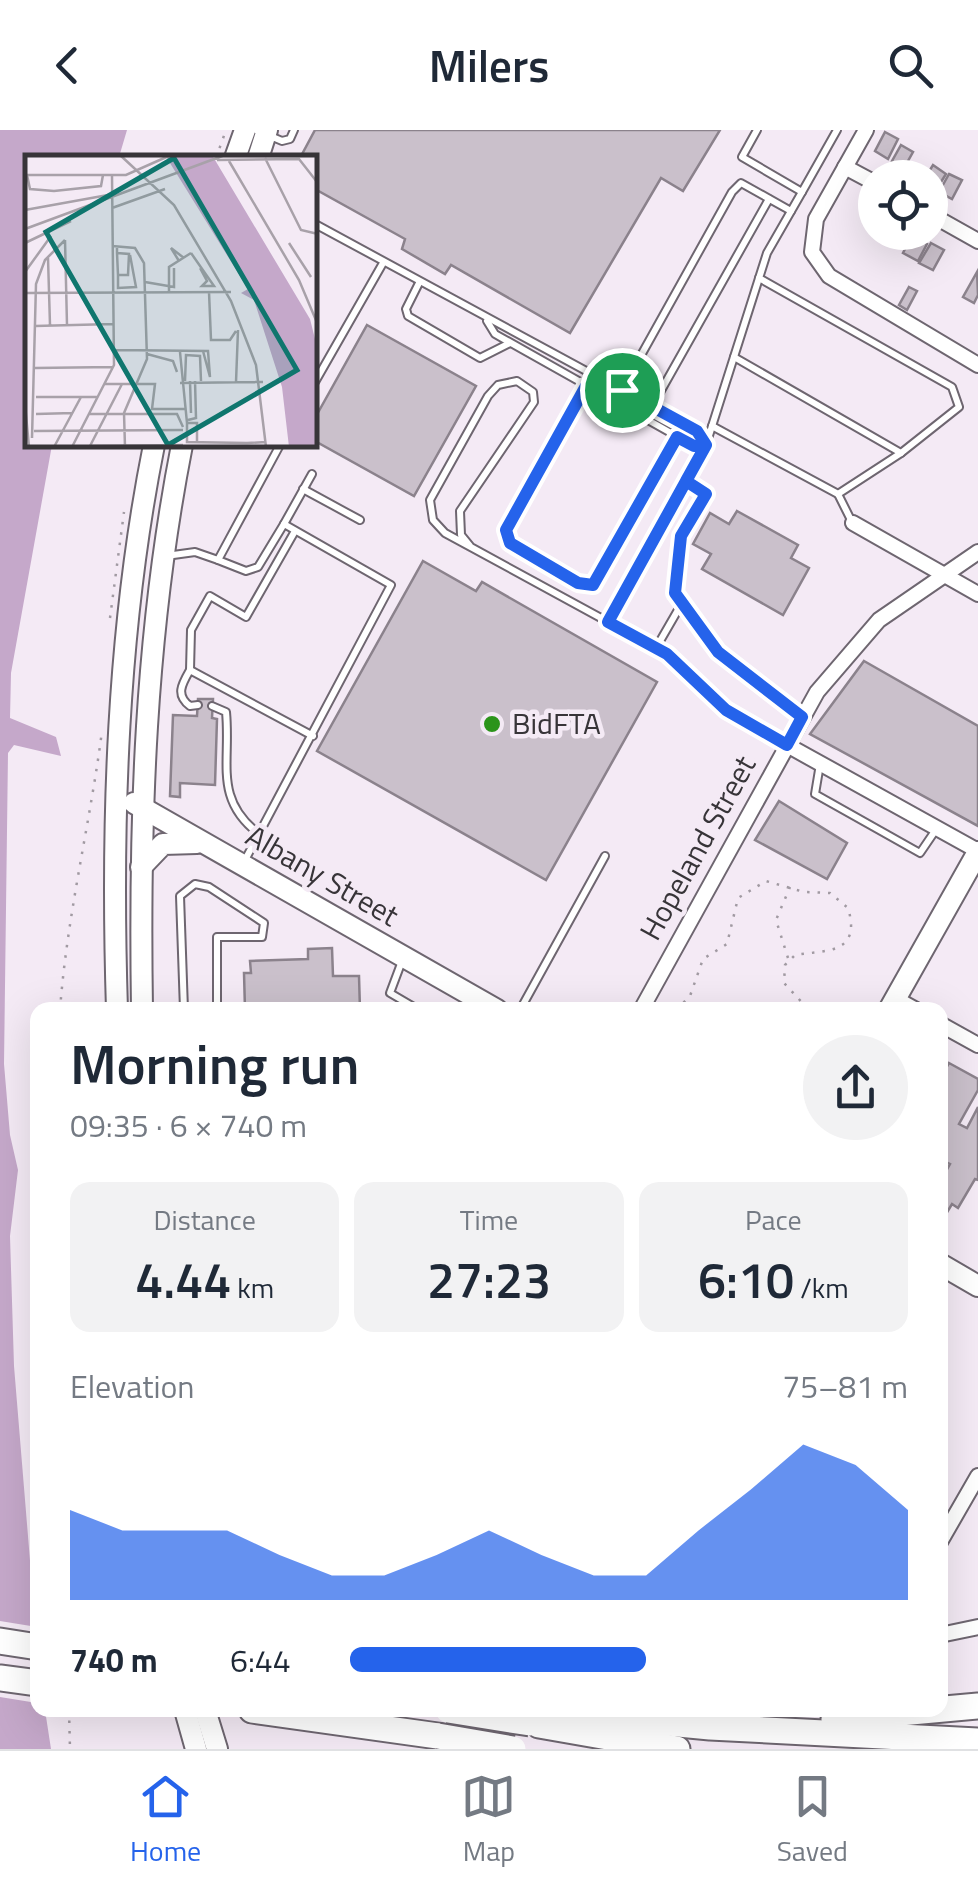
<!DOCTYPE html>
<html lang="en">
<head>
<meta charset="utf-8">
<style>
	body { margin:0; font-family:"Titillium Web",sans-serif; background:#f2f2f3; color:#1f2937; height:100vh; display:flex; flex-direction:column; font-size:38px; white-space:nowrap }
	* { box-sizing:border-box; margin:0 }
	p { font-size:32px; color:#747a83 }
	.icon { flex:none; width:55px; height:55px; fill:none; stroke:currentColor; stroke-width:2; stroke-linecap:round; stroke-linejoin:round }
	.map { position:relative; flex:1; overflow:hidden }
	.details { position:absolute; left:30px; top:872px; width:918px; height:715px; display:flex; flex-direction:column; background:#fff; border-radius:20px; box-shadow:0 10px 40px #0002 }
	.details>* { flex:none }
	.buttons { position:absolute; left:858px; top:30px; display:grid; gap:20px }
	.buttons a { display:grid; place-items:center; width:90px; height:90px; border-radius:50%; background:#fff; box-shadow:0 10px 40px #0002; font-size:50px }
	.pin { position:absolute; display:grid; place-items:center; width:85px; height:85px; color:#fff; margin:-42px; border:5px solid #fff; border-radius:50%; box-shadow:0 2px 10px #0007 }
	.round { display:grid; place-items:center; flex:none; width:105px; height:105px; border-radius:52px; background:#f2f2f3 }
	.headline { display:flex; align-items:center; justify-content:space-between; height:170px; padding:0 40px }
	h1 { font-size:55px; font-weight:600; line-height:75px }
	.stats { display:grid; grid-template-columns:repeat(3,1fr); gap:15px; height:170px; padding:10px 40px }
	.stats div { display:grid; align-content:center; border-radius:20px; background:#f2f2f3; text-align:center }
	.stats b { font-size:50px; font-weight:600 }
	.stats small { font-size:28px; font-weight:400 }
	.stats p { font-size:28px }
	.chart { height:280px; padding:20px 40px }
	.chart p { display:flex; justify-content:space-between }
	.chart svg { width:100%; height:180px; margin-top:10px; fill:#2563eb; opacity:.7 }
	ul { padding:0 40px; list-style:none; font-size:32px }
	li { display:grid; grid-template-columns:160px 120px 1fr; align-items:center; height:75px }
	li i { height:25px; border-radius:12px; background:#2563eb }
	header { display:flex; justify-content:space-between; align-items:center; height:130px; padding:0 40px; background:#fff; font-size:45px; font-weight:600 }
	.dock { display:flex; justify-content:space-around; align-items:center; height:140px; border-top:2px solid #e0e1e3; background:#fff; font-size:28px; color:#747a83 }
	.dock a { display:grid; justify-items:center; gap:5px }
	.dock .selected { color:#2563eb }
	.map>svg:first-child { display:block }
	.water { fill:#c5a8ca }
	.pier { fill:#f4eaf5 }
	.building { fill:#cac0cb; stroke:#8b828c; stroke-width:2.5 }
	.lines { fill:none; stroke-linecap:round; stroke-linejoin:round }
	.lane-casing { stroke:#6e6670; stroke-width:10 }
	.street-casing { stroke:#6e6670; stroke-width:18 }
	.secondary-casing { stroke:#6e6670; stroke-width:24 }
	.highway-casing { stroke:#6e6670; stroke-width:29 }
	.path { stroke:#a19aa2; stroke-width:2.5; stroke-dasharray:2.5 8; stroke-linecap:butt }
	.lane { stroke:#fff; stroke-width:6 }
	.street { stroke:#fff; stroke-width:14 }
	.secondary { stroke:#fff; stroke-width:20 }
	.highway { stroke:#fff; stroke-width:25 }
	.highway-bridge-casing { stroke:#6e6670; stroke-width:29; stroke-linecap:butt }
	.highway-bridge { stroke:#fff; stroke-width:25 }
	.route-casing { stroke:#fff; stroke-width:20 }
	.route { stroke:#2563eb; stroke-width:12 }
	.poi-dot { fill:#2c941b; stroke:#f4eaf5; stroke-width:4 }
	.labels { text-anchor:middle; stroke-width:9; stroke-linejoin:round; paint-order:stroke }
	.poi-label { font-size:30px; fill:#373438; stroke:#f4eaf5; text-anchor:start }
	.street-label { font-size:30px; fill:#373438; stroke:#f4eaf5 }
	.inset-road { fill:none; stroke:#a8a1a9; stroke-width:2.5 }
	.view { fill:#0f766e; fill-opacity:0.15; stroke:#0f766e; stroke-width:5 }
	.inset-edge { fill:none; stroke:#373438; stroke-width:5 }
</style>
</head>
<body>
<header><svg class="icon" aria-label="back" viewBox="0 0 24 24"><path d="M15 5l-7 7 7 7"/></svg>Milers<svg class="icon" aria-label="search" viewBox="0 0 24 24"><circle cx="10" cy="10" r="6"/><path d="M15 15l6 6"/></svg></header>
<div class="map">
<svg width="978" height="1619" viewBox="0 0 978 1619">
	<rect width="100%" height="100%" fill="#f4eaf5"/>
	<path class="water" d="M0 0H127L119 27 28 28V315H52L11 543 10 588 56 607 61 626 14 615 8 623 4 934 10 1005 18 1040 10 1106 14 1236 34 1479 38 1580H45L51 1619H0Z"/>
	<path class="pier" d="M0 1491 37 1497V1573L0 1567Z"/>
	<g class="building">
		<path d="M315 0H720L683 61 661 48 570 203 451 135 445 144 402 119 405 109 315 59V28H300Z"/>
		<path d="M885 2 898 9 888 29 875 21Z"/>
		<path d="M901 15 913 22 904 38 892 31Z"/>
		<path d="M933 35 946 44 936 60 930 57V48H925Z"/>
		<path d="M949 44 962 50 952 69 939 62Z"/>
		<path d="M912 105 927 114 918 131 903 123Z"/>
		<path d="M931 113 944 120 933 140 919 133Z"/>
		<path d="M977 142 978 165 974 173 963 167Z"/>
		<path d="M909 157 917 161 907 180 899 175Z"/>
		<path d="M367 195 476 256 414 366 315 311V288Z"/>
		<path d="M737 381 798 415 791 428 809 438 783 485 702 439 711 424 693 414 710 383 729 394Z"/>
		<path d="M423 431 476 461 482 452 657 552 546 750 317 621Z"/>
		<path d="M864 531 978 596V696L810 604Z"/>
		<path d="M198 569H213L212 588 217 589 215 655 180 653V667L170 666 173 585 197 586Z"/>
		<path d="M779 671 847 713 827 749 755 710Z"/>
		<path d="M332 818 333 846H359L360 880H245L244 843H251L250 831 308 829V819Z"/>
		<path d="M949 933 978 949V960L959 994 967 998 978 977V1050L975 1049 958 1078 952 1074 943 1089 940 1052 950 1034 940 1029V948Z"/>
	</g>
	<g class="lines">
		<defs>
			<g id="lane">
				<path d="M256 0 282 11 290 9 294 0"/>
				<path d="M757 0 742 27 802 62 837 0"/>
				<path d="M315 94 697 301 705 314"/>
				<path d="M759 148 952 257 959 277 901 323 838 364 852 392"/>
				<path d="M419 153 406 179 408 186 480 228 510 213"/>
				<path d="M487 191 495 204 694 316 705 315"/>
				<path d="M734 227 901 323"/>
				<path d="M315 252 383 133"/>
				<path d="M586 256 506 399 510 413 579 453 593 455 601 445 677 307"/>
				<path d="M615 272 732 62 741 53 791 81"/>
				<path d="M645 289 769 69"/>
				<path d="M712 296 838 364"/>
				<path d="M686 351 706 363 681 407 675 463 718 523 801 586"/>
				<path d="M303 359 360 390"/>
				<path d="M284 394 312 344"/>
				<path d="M470 416 461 405 460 381 534 272 533 262 517 251 498 255 488 266 430 370 433 390 445 403 667 524 726 580 786 614"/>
				<path d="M166 426 195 422 218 430 280 315"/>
				<path d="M218 430 246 441 258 437 284 394 391 455 245 730"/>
				<path d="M608 491 706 315 767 123 802 62"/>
				<path d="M656 518 682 473"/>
				<path d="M190 540 191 500 210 466 246 487 295 401"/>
				<path d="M198 575 190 576C175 565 182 554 190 540L313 606"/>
				<path d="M212 576 226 582C231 632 213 669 259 704"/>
				<path d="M820 634 815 664 920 723 935 701"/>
				<path d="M402 831 390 863 419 880"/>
				<path d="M184 880 180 766 195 754 209 757 264 793 262 807H217V880"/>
				<path d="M465 880 472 868"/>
				<path d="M520 880 605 726"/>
			</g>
			<g id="street">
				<path d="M866 0 816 89 812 122 829 146 978 235"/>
				<path d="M845 37 875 53"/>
				<path d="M930 84 978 111"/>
				<path d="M853 393 978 464"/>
				<path d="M787 615 978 721"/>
				<path d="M896 869 916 880"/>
				<path d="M641 880 817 562 879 490 978 422"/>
				<path d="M940 894 978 915"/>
				<path d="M940 1412 978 1346"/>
				<path d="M940 1505 978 1497"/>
			</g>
			<g id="secondary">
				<path d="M235 28 245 0"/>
				<path d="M258 28 267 0"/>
				<path d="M134 673 497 880"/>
				<path d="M141 737 163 714 197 713"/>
				<path d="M117 880C111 693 117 499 154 315"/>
				<path d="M142 880C139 689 145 503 182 315"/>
				<path d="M889 880 978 722"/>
				<path d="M940 1134 978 1156"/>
				<path d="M185 1580 196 1619"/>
				<path d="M205 1580 217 1619"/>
			</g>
			<g id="highway">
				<path d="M0 1511 38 1517"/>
				<path d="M0 1548 38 1553"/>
				<path d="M252 1580 438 1606"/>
				<path d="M532 1580 710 1597 978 1611"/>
				<path d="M834 1589 978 1576"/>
				<path d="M539 1595 677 1619"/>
			</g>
		</defs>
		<use href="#lane" class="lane-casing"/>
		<use href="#street" class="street-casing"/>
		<use href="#secondary" class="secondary-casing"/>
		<use href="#highway" class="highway-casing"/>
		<g class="path">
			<path d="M216 28 226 0"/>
			<path d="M110 488 124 382"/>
			<path d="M788 828 776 790 790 757"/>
			<path d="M60 880C67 785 90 694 102 601"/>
			<path d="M676 880 690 866 703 829 727 814 738 768 766 751 804 762 830 763 848 778C862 825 825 820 795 825L785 835 784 853 809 880"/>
			<path d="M745 880H765"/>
			<path d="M69 1580 70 1619"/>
		</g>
		<use href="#lane" class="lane"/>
		<use href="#street" class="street"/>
		<use href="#secondary" class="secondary"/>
		<use href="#highway" class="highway"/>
		<defs>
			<g id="highway-bridge">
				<path d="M448 1580 530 1593"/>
				<path d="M438 1606 513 1619"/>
			</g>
		</defs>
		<use href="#highway-bridge" class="highway-bridge-casing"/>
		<use href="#highway-bridge" class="highway-bridge"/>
	</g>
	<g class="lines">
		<defs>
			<path id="route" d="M622 260 615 272 586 256 506 400 510 413 578 453 593 455 677 307 694 316 706 315 686 351 706 364 681 406 675 463 718 522 802 587 787 615 726 580 667 524 608 492 706 315 697 301 622 260"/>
		</defs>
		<use href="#route" class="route-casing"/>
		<use href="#route" class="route"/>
	</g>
	<circle class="poi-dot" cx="492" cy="594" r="10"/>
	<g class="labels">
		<g class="poi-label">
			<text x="512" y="604">BidFTA</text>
		</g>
		<g class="street-label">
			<text transform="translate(698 718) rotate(-61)" y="10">Hopeland Street</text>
			<text transform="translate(322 746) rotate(30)" y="10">Albany Street</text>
		</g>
	</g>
	<g transform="translate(25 25)">
		<rect width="292" height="292" fill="#f4eaf5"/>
		<path d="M140 0H187L285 164 293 196 292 292H264L257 232 229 145 216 138 223 134Z" fill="#c5a8ca"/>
		<path class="inset-road" d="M95 0 149 50 206 146 231 210 241 292M240 3 276 75 293 79M192 5 274 4 292 27M204 6 274 125 293 170M0 20H101L146 0M2 20 5 34 29 36 76 31 78 20M87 53 140 34M0 55 83 40M0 74 200 0M40 85 42 170M0 88 46 66M264 88 286 122M87 91 110 93 119 108 122 204 99 258 100 292M92 91V98L93 120H103L104 99 92 98M166 98 189 131H177L182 126 175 113M23 103 25 170M154 106 146 93 159 103M0 117 26 81M93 120V133L111 132 105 100M120 127 149 132V113M184 137 186 185H205L211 176M0 138 206 137M144 138V112L166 98M10 171 88 169M89 195 183 196 185 222 178 196M155 197 162 268M122 199 148 206 152 217M10 213 88 212M160 226 161 200 175 201 176 226M165 226 166 258M211 227 213 175M155 228 238 227M80 229H130L127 254H161M11 242H73M0 249 4 292M11 259 48 258M64 259H152L158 272M163 265 171 263 170 226M9 276 158 275M7 283 11 129 20 105 40 85M172 287V268H162V287L222 288 241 287M65 291 158 290M65 291 97 229M29 292 56 242M47 292 89 210 87 20"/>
		<path class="view" d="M149 3 272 215 143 290 21 77Z"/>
		<rect width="292" height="292" class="inset-edge"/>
	</g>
</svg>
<div class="buttons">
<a><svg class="icon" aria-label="locate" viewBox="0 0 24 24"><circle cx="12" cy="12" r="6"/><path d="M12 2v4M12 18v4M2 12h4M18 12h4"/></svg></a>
</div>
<div class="pin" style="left:622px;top:260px;background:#1e9e55"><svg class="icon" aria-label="arrive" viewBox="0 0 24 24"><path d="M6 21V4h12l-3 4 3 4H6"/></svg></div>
<section class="details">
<div class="headline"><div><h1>Morning run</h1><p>09:35 · 6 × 740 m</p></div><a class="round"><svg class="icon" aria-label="share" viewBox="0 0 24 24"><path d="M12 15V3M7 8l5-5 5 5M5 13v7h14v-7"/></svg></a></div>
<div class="stats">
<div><p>Distance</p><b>4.44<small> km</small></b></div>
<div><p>Time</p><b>27:23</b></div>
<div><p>Pace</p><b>6:10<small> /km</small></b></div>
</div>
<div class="chart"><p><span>Elevation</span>75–81 m</p>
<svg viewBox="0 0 160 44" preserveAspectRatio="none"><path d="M0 44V22L10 27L20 27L30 27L40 33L50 38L60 38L70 33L80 27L90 33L100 38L110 38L120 27L130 17L140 6L150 11L160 22V44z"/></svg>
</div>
<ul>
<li><b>740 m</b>6:44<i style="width:53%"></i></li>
</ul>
</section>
</div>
<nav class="dock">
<a class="selected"><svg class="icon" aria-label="home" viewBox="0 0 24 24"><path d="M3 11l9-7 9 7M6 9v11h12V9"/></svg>Home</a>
<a><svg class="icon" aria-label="map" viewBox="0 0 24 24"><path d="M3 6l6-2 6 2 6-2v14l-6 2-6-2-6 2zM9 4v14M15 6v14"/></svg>Map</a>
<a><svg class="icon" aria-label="saved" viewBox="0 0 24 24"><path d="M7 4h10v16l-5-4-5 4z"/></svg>Saved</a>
</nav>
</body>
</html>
